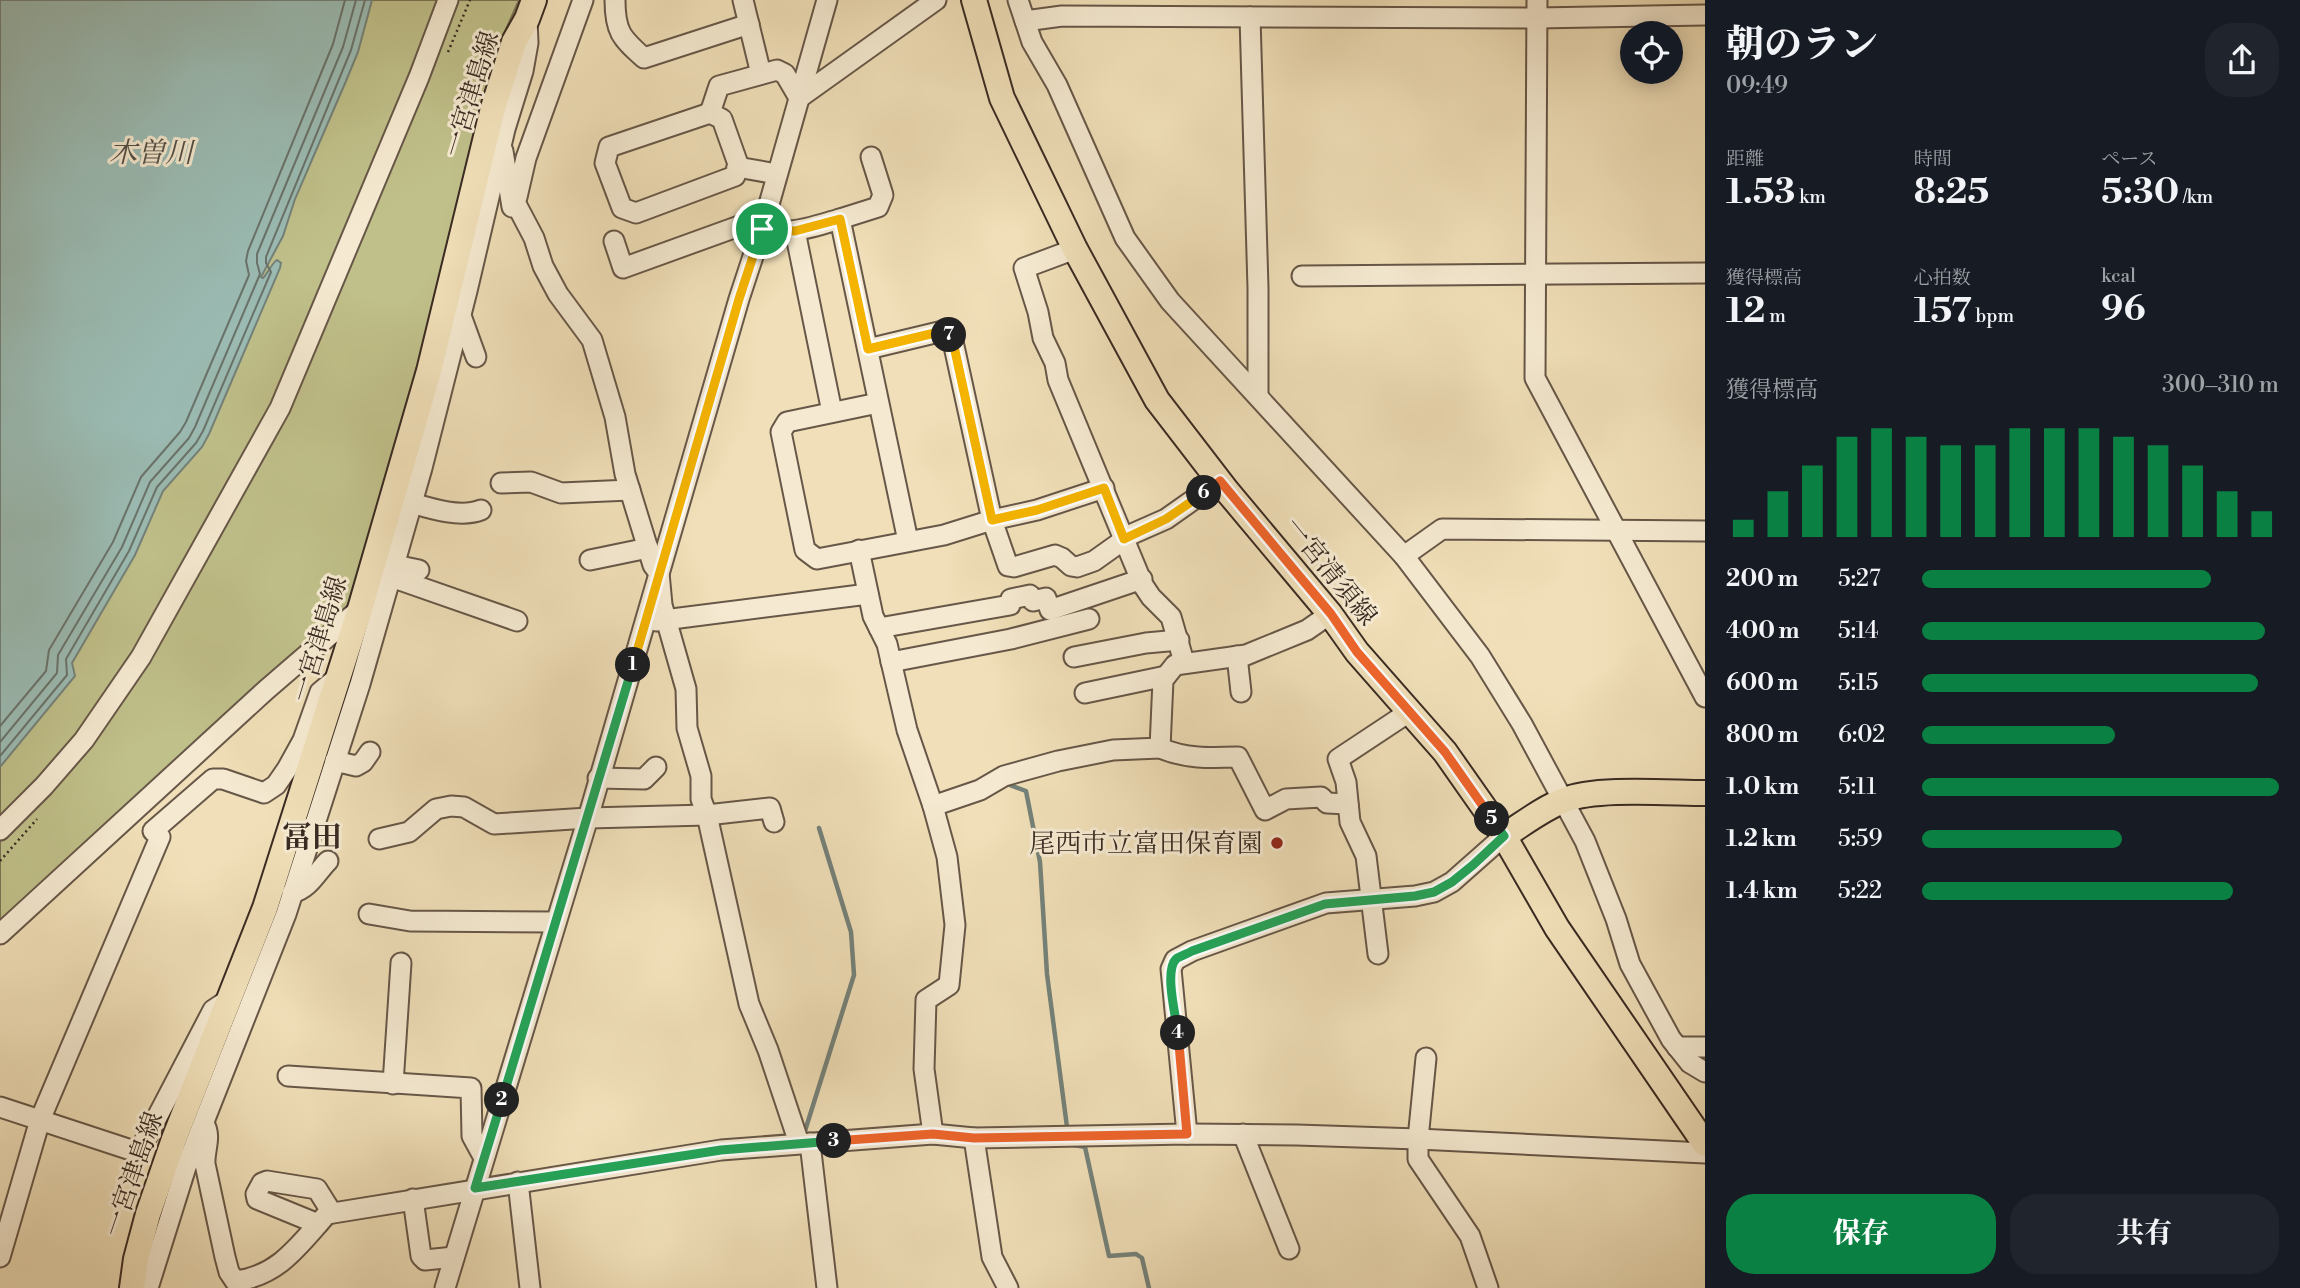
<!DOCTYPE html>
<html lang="ja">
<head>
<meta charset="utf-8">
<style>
	body { margin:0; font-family:"Libre Bodoni","Noto Serif JP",serif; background:#20242c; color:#f1f3f6; height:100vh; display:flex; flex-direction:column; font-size:26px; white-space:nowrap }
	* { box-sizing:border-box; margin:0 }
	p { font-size:23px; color:#9ea1a6 }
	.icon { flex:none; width:38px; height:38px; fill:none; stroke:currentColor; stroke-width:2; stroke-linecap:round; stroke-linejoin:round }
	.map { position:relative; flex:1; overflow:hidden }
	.drawer { display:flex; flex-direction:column; background:#171b24; width:595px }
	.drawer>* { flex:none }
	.tools { position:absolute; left:1620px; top:21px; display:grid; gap:14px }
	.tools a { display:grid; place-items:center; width:63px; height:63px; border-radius:50%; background:#171b24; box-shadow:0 4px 18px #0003; font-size:35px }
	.pin { position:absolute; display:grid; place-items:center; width:60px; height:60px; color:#fff; margin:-30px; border:4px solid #fff; border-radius:50%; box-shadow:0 2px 7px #0007 }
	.km { position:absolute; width:35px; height:35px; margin:-18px; border-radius:50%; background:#222; color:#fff; font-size:19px; line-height:35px; text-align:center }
	.round { display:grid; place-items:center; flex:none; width:74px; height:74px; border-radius:28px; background:#20242c }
	.summary { display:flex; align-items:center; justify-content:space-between; height:119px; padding:0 21px }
	h1 { font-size:38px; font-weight:800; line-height:52px }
	.stats { display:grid; grid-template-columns:repeat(3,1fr); gap:10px; height:119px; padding:7px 21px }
	.stats div { display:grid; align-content:center }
	.stats b { font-size:35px; font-weight:800 }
	.stats small { font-size:19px; font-weight:400 }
	.stats p { font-size:19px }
	.chart { height:196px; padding:14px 21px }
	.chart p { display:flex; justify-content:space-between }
	.chart svg { width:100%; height:126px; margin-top:7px; stroke:#0b8043; stroke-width:6 }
	.cta { display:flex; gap:14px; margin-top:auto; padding:14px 21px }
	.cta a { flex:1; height:80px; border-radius:28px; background:#0b8043; color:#fff; font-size:28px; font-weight:800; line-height:80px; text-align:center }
	.cta a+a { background:#20242c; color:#f1f3f6 }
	ul { padding:0 21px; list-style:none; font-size:23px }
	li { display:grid; grid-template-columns:112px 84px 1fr; align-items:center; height:52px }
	li i { height:18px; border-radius:9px; background:#0b8043 }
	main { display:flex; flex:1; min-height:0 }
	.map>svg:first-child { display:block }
	.green { fill:#c0c08a; stroke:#7c7556; stroke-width:2 }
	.water { fill:#9bbcb4; stroke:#74827a; stroke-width:2 }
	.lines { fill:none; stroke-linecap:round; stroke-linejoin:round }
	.shore { stroke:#6a736b; stroke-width:2 }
	.stream { stroke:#74827a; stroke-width:4.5 }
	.minor-casing { stroke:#675748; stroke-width:23 }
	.major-casing { stroke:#392a22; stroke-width:28 }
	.path { stroke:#392a22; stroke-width:2.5; stroke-dasharray:2 3.5; stroke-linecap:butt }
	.minor { stroke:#f5ead1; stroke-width:19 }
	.major { stroke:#f0dfb8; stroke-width:24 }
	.split-1-casing { stroke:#fff; stroke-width:14 }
	.split-2-casing { stroke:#fff; stroke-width:14 }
	.split-3-casing { stroke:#fff; stroke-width:14 }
	.split-4-casing { stroke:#fff; stroke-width:14 }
	.split-5-casing { stroke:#fff; stroke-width:14 }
	.split-6-casing { stroke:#fff; stroke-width:14 }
	.split-7-casing { stroke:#fff; stroke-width:14 }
	.split-8-casing { stroke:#fff; stroke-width:14 }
	.split-1 { stroke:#f5b400; stroke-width:9 }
	.split-2 { stroke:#22a559; stroke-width:9 }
	.split-3 { stroke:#22a559; stroke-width:9 }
	.split-4 { stroke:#f0652b; stroke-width:9 }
	.split-5 { stroke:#22a559; stroke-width:9 }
	.split-6 { stroke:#f0652b; stroke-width:9 }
	.split-7 { stroke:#f5b400; stroke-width:9 }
	.split-8 { stroke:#f5b400; stroke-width:9 }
	.poi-dot { fill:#8f2418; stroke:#f5ead1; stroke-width:2.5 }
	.labels { text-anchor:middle; stroke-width:6; stroke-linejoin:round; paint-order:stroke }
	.street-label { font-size:26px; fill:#392a22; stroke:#f5ead1 }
	.poi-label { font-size:26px; fill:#392a22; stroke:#f5ead1; text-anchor:end }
	.water-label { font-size:28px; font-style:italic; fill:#524e46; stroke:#f5ead1 }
	.quarter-label { font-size:30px; font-weight:bold; fill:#392a22; stroke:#f5ead1 }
</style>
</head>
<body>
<main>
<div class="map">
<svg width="1705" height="1288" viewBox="0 0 1705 1288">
	<rect width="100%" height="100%" fill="#f0dfb8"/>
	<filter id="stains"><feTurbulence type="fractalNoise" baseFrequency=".00286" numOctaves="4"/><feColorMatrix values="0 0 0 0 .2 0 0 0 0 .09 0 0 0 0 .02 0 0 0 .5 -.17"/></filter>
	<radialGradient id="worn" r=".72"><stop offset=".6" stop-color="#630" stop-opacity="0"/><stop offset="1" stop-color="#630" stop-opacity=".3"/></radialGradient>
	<path class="green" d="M367 0H519L503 36 417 368 349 604 0 921V757Z"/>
	<path class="water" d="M0 0H372L358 52 346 81 295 199 283 236 261 277 263 278C268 273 272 263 277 260L281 263 280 268 209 434 202 447 163 491 135 555 72 663 75 676 0 767Z"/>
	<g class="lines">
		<g class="shore">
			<path d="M0 726 46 671 49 650 113 542 141 477 180 432 186 422 249 275 246 261 248 251 333 44 345 0"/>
			<path d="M0 742 57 673 58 655 122 547 150 482 189 438 195 427 260 274 257 263V254L343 47 356 0"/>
			<path d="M0 756 67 675 66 659 129 551 157 487 196 443 203 431 271 272 266 263V257L351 50 365 0"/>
		</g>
		<g class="stream">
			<path d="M1007 784 1026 791 1040 862 1047 974 1067 1127"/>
			<path d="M804 1134 854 975 851 932 819 828"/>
			<path d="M1074 1145 1085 1147 1109 1256 1136 1254 1142 1258 1149 1288"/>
		</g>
		<defs>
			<g id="minor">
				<path d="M615 0C615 31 621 38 644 58L749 24"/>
				<path d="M743 0 761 74"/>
				<path d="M1018 0 1032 42 1057 85 1125 238 1170 301 1404 556 1480 656 1522 724 1585 841 1616 919 1630 964 1671 1039 1690 1063 1705 1072"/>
				<path d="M1537 0 1535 378 1705 697"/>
				<path d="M1250 17 1258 288V395"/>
				<path d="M1025 21 1062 16 1537 18 1705 15"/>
				<path d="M710 113 722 119 738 164 735 176 636 213 622 208 605 163 609 147Z"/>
				<path d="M710 113 719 86 777 70 785 74 799 98 936 0"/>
				<path d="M503 151 512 207 517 197 526 158 583 0"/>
				<path d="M737 167 777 174"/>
				<path d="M515 202 534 238 543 266 558 294 592 340 615 417 625 474 653 565 659 573 662 605 686 689 687 728 701 776V799L707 815 749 1004 768 1050 799 1143"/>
				<path d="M840 219 878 207 883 195 871 157"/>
				<path d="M795 231 832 412"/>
				<path d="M614 241 623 268 753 221C776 242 814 226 840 219L908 541"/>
				<path d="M1075 249 1024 268 1038 312 1043 338 1055 363 1058 380 1143 585 1151 597 1171 617 1184 662"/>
				<path d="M1302 276 1705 273"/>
				<path d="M460 313 476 357"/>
				<path d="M868 349 943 331 952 337 992 520 1008 566 1014 567 1055 555 1062 558 1071 566 1077 567 1094 561 1132 534 1166 519 1220 481"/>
				<path d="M878 403 787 422 781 432 805 550 817 559 944 535 992 520 1037 510 1104 488"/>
				<path d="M501 483 531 482 561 493 630 490"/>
				<path d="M412 503C432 509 461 518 481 510"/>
				<path d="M859 550 873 616 887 644 907 730 933 806 947 857 955 925 949 985 926 1000 924 1069 933 1134"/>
				<path d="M1404 556 1442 529 1705 531"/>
				<path d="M590 560 648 548"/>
				<path d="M395 565 419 570"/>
				<path d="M391 577 517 621"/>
				<path d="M656 621 868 594"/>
				<path d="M879 628 1010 605 1011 599 1030 595 1033 601 1046 598 1050 610 1142 579"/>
				<path d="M1237 656 1241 692"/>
				<path d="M1074 657 1146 643 1179 640"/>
				<path d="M891 662 1011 639 1089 619"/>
				<path d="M1085 693 1166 676"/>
				<path d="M1160 748C1186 759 1210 758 1238 757L1265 810 1286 799 1321 797 1327 803 1348 804"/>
				<path d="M335 761 356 766 363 762 370 752"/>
				<path d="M598 778 644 779 656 767"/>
				<path d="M933 806 980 790 1004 776 1058 761 1113 750 1160 748 1163 680 1175 665 1246 655 1307 630 1330 614"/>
				<path d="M0 830 44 786 84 740 141 657 280 408 419 77 448 0"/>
				<path d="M379 839 409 832 436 809 451 806 464 807 494 824 588 818 707 815 770 808 774 822"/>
				<path d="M292 893C310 888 316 873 328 861"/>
				<path d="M369 914 410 921 554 922"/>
				<path d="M0 934 266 690 360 609"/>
				<path d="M1378 954 1366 856 1350 822 1346 782 1338 759 1409 712"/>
				<path d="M1677 1047H1705"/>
				<path d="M1426 1058 1418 1139V1159L1470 1236 1488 1288"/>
				<path d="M288 1076 471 1088 472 1136 484 1158"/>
				<path d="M393 1084 401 963"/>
				<path d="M0 1107 134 1151 142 1146 213 1010 222 1004"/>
				<path d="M204 1124C212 1136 204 1151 205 1164L225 1257 229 1272 235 1281C279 1276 299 1245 327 1214L721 1150 933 1134 974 1138 1187 1134 1297 1135 1418 1139 1705 1153"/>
				<path d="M1187 1134 1171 969 1175 960 1192 951 1326 903 1415 896 1434 892 1452 882 1504 836"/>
				<path d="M1243 1134 1289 1249"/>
				<path d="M974 1138 992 1257 1008 1288"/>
				<path d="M810 1143 827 1288"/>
				<path d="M518 1182 530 1288"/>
				<path d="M413 1199 421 1256 425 1260 454 1257"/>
				<path d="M318 1224 257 1199 256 1194 262 1183 267 1181 317 1189 332 1213"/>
				<path d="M0 1257 40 1120 160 837 153 831 213 779H223L264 793 276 785 287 769 303 740 320 692 338 677"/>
				<path d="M148 1288 186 1167 286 914 360 684 422 468 467 291 505 129 523 71 528 43 527 19"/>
				<path d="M445 1288 588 818 739 299 762 229 827 0"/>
			</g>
			<g id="major">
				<path d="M974 0 1002 98 1075 249 1157 400 1227 491 1330 614 1357 652 1445 752 1504 836 1557 928 1705 1144"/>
				<path d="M1504 836C1523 824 1543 808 1565 800 1595 787 1670 793 1705 793"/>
				<path d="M132 1288 136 1259 148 1214 174 1139 265 908 360 609 429 371 493 108 514 42 527 19 534 0"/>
			</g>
		</defs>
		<use href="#minor" class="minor-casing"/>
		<use href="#major" class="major-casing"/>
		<g class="path">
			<path d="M448 52 470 0"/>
			<path d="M0 861 37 819"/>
		</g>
		<use href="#minor" class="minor"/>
		<use href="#major" class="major"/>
	</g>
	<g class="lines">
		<defs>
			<path id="split-1" d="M633 665 739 299 762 229"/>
			<path id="split-2" d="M502 1100 633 665"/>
			<path id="split-3" d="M502 1100 475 1188 721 1150 834 1141"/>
			<path id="split-4" d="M834 1141 933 1134 974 1138 1187 1134 1178 1033"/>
			<path id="split-5" d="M1178 1033C1176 1017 1164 971 1176 959 1180 956 1187 954 1192 951L1325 904 1415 896 1434 892 1452 882 1473 865 1504 836 1492 819"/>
			<path id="split-6" d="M1204 493 1220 481 1331 614 1357 652 1445 752 1492 819"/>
			<path id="split-7" d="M949 335 952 337 992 520 1037 510 1104 488 1124 539 1166 519 1204 493"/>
			<path id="split-8" d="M762 229 795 231 840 219 868 349 943 331 949 335"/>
		</defs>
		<use href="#split-1" class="split-1-casing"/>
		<use href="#split-2" class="split-2-casing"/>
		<use href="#split-3" class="split-3-casing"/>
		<use href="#split-4" class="split-4-casing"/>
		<use href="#split-5" class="split-5-casing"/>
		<use href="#split-6" class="split-6-casing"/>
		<use href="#split-7" class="split-7-casing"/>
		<use href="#split-8" class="split-8-casing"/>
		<use href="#split-1" class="split-1"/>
		<use href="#split-2" class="split-2"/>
		<use href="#split-3" class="split-3"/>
		<use href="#split-4" class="split-4"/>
		<use href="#split-5" class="split-5"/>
		<use href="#split-6" class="split-6"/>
		<use href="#split-7" class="split-7"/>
		<use href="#split-8" class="split-8"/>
	</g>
	<circle class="poi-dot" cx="1277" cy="843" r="7"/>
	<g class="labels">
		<g class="street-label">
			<text transform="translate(471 94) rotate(-73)" y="9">一宮津島線</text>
			<text transform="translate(1331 571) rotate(51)" y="9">一宮清須線</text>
			<text transform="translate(319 639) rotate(-73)" y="9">一宮津島線</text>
			<text transform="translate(133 1174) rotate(-71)" y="9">一宮津島線</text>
		</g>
		<g class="poi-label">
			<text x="1263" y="852">尾西市立富田保育園</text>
		</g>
		<g class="water-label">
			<text x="151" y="162">木曽川</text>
		</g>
		<g class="quarter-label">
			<text x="312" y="847">冨田</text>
		</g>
	</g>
	<rect width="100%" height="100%" filter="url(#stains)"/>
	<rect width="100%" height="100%" fill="url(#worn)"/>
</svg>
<div class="tools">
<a><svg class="icon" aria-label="locate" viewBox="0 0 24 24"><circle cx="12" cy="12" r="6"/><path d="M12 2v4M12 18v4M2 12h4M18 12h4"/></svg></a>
</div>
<div class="pin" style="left:762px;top:229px;background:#1e9e55"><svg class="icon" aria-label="arrive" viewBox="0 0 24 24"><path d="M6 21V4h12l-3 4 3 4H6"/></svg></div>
<b class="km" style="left:633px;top:665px">1</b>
<b class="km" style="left:502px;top:1100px">2</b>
<b class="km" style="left:834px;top:1141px">3</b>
<b class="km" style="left:1178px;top:1033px">4</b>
<b class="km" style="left:1492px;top:819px">5</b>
<b class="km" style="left:1204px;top:493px">6</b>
<b class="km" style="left:949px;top:335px">7</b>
</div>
<section class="drawer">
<div class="summary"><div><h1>朝のラン</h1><p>09:49</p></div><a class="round"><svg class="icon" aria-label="share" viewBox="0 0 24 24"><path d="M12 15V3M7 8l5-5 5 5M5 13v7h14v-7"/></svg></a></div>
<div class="stats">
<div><p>距離</p><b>1.53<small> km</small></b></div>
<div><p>時間</p><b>8:25</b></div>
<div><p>ペース</p><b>5:30<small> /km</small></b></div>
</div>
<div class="stats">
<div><p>獲得標高</p><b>12<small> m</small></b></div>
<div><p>心拍数</p><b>157<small> bpm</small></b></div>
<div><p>kcal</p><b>96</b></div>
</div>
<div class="chart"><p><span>獲得標高</span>300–310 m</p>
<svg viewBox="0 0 160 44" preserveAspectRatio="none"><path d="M5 44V38M15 44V28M25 44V19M35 44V9M45 44V6M55 44V9M65 44V12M75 44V12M85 44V6M95 44V6M105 44V6M115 44V9M125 44V12M135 44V19M145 44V28M155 44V35"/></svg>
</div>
<ul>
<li><b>200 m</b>5:27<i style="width:81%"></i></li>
<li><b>400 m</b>5:14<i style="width:96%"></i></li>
<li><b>600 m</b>5:15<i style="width:94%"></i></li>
<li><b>800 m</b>6:02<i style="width:54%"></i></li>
<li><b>1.0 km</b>5:11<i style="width:100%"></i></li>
<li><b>1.2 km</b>5:59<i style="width:56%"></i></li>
<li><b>1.4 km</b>5:22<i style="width:87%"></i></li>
</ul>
<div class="cta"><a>保存</a><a>共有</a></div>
</section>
</main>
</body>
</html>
